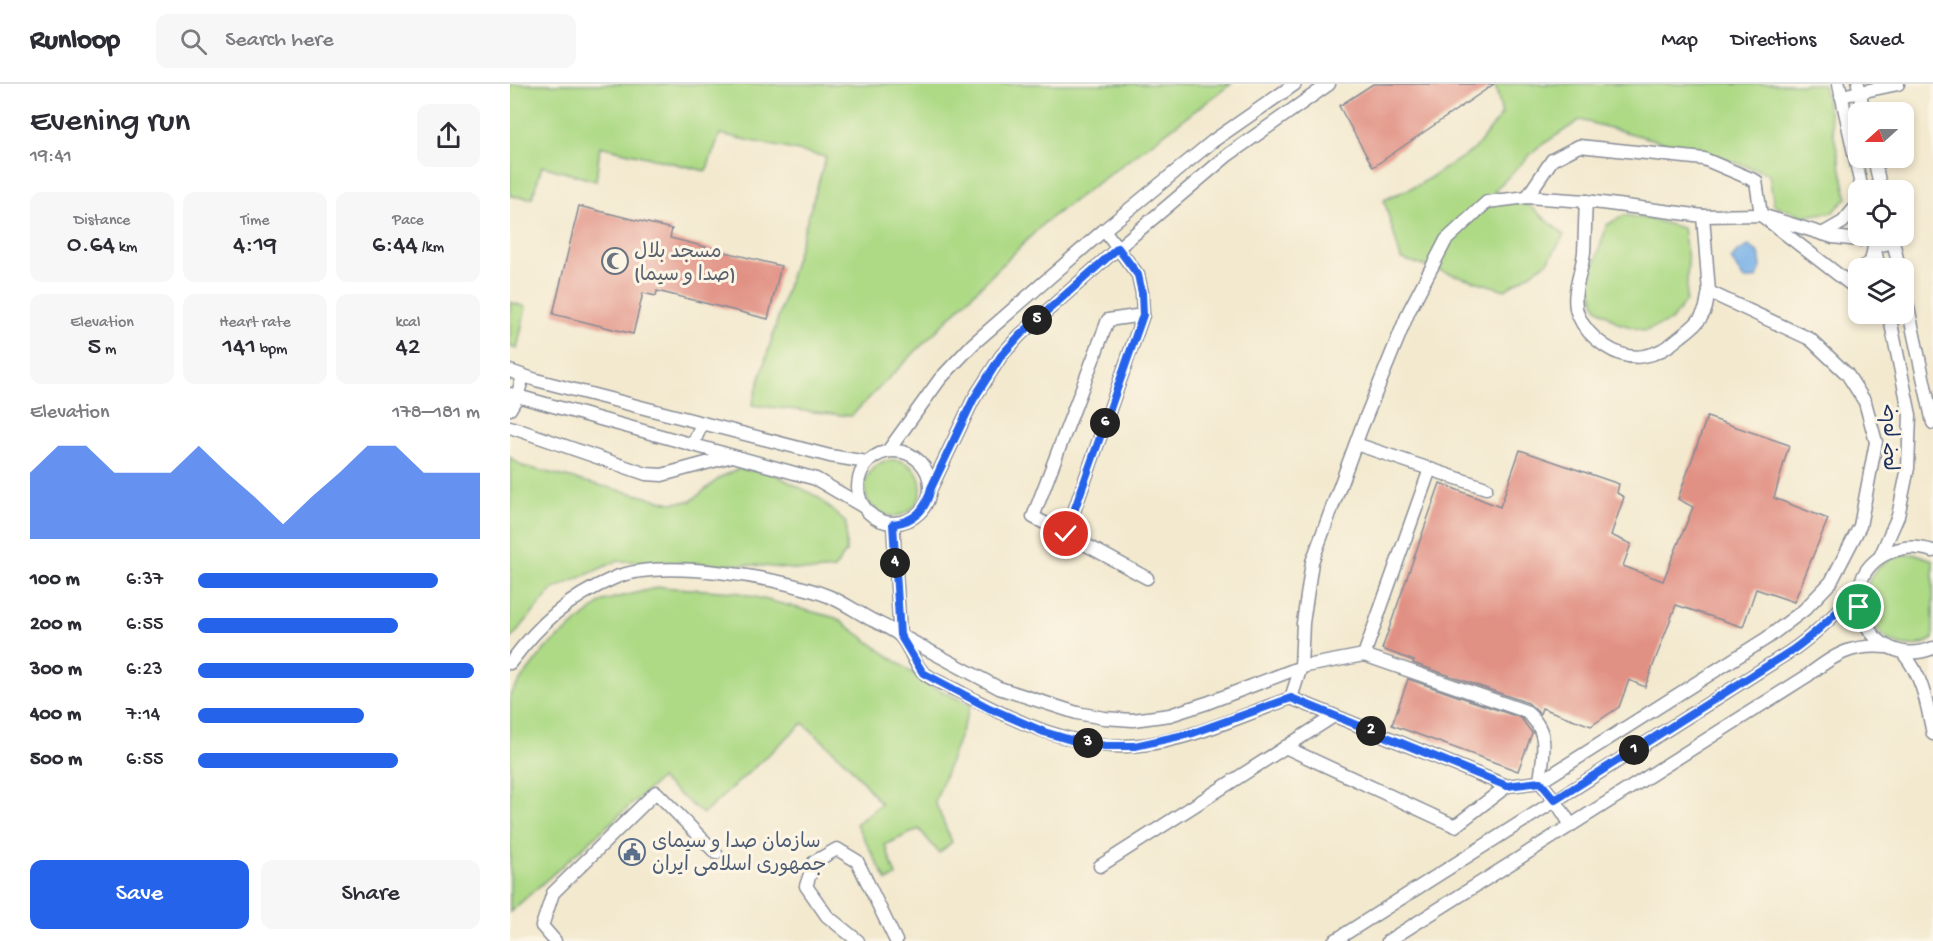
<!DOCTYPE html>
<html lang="en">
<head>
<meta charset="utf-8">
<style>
	body { margin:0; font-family:"Gochi Hand","Playpen Sans Arabic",sans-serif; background:#f7f7f7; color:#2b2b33; height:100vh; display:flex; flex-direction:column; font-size:22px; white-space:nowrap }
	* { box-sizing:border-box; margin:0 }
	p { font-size:20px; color:#7c7c81 }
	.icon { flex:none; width:33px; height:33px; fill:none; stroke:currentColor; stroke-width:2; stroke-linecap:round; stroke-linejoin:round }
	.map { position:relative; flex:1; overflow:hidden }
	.panel { display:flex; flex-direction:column; background:#fff; width:510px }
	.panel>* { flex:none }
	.needle { width:39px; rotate:249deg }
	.fabs { position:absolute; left:1338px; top:18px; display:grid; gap:12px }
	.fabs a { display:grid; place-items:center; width:66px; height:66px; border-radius:12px; background:#fff; box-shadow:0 3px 9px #0003; font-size:30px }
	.pin { position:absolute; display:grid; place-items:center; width:51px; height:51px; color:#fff; margin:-26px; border:3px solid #fff; border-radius:50%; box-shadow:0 2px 6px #0007 }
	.km { position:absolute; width:30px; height:30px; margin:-15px; border-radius:50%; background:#222; color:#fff; font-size:16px; line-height:30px; text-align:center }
	.round { display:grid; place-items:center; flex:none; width:63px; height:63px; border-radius:12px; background:#f7f7f7 }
	.summary { display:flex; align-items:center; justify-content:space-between; height:102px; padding:0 30px }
	h1 { font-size:33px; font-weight:600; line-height:45px }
	.figures { display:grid; grid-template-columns:repeat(3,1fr); gap:9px; height:102px; padding:6px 30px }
	.figures div { display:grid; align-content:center; border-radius:12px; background:#f7f7f7; text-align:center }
	.figures b { font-size:26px; font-weight:600 }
	.figures small { font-size:16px; font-weight:400 }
	.figures p { font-size:16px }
	.chart { height:168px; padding:12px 30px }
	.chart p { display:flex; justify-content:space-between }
	.chart svg { width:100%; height:108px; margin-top:6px; fill:#2563eb; opacity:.7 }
	.cta { display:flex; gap:12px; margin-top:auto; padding:12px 30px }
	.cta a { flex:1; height:69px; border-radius:12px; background:#2563eb; color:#fff; font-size:24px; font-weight:600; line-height:69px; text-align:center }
	.cta a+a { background:#f7f7f7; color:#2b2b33 }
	ul { padding:0 30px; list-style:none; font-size:20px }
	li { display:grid; grid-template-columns:96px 72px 1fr; align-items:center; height:45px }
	li i { height:15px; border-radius:8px; background:#2563eb }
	header { display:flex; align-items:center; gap:36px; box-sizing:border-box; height:84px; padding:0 30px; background:#fff; border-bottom:2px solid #e1e1e2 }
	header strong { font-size:28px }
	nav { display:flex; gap:33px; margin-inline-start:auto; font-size:21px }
	.search { width:420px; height:54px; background:#f7f7f7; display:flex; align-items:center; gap:15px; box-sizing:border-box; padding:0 21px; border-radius:12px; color:#7c7c81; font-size:22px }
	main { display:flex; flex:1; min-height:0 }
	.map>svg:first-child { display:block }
	.green { fill:#aeda86; stroke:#648472; stroke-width:1.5 }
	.water { fill:#77b1e8; stroke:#4970a3; stroke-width:1.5 }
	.building { fill:#e19184 }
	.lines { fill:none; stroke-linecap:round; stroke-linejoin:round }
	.service-casing { stroke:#878c96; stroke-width:15 }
	.service { stroke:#fff; stroke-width:12 }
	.route-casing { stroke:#fff; stroke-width:12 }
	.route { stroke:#2563eb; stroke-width:8 }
	.labels { text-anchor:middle; stroke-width:6; stroke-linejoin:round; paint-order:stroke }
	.worship-label { font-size:20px; fill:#5b616d; stroke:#fcf5e5; text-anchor:start }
	.street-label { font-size:20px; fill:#1b2f5e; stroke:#fcf5e5 }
	.service-label { font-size:20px; fill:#4e5e75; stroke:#fcf5e5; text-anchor:start }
</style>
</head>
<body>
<header>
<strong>Runloop</strong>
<div class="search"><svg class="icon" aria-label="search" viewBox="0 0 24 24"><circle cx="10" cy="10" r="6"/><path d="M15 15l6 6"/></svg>Search here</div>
<nav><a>Map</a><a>Directions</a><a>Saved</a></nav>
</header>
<main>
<section class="panel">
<div class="summary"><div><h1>Evening run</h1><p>19:41</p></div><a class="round"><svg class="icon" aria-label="share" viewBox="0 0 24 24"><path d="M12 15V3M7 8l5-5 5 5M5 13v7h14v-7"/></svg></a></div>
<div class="figures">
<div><p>Distance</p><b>0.64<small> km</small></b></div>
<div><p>Time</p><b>4:19</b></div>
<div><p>Pace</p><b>6:44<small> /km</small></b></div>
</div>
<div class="figures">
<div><p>Elevation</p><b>5<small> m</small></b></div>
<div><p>Heart rate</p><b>141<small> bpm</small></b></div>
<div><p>kcal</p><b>42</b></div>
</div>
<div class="chart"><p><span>Elevation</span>178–181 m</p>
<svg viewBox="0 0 160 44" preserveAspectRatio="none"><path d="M0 44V17L10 6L20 6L30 17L40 17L50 17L60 6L70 17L80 27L90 38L100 27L110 17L120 6L130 6L140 17L150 17L160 17V44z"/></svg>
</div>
<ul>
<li><b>100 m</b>6:37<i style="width:85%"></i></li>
<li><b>200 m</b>6:55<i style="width:71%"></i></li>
<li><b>300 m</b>6:23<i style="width:98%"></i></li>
<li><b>400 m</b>7:14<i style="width:59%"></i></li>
<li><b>500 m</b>6:55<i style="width:71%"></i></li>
</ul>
<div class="cta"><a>Save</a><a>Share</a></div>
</section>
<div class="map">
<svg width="1423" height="857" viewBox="0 0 1423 857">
	<rect width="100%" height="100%" fill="#fcf5e5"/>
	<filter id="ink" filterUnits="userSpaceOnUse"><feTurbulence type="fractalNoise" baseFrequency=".0167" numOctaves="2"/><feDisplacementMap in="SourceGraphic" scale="12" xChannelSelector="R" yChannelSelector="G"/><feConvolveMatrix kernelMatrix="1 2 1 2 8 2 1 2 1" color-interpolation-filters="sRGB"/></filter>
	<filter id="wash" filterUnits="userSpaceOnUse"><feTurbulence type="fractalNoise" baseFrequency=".008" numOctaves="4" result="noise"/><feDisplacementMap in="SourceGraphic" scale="24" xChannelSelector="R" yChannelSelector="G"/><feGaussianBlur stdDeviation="1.35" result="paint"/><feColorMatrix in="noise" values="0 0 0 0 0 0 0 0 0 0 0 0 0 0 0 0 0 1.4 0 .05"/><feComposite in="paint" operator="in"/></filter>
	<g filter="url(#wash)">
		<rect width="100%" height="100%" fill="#f3e9cf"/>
		<g class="green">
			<path d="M0 0H721L535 138 341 332 242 321 316 73 210 50 196 87 90 62 86 97 32 82 22 114 0 112Z"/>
			<path d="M985 0H1313L1337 114 1323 128 1294 132 1264 121 1259 90 1210 73 1070 36 1027 64 984 107 1020 122 1054 151 1038 178 995 206 891 175 874 116 910 100 964 66 992 30Z"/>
			<path d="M1114 131 1143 136 1173 144 1178 176 1176 217 1161 237 1135 247 1108 239 1086 223 1079 197 1097 141Z"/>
			<path d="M0 218 16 223 7 265 0 263Z"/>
			<path d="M0 373 12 382 161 419 181 417 211 393 228 385 262 389 308 413 336 439V468L324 485 301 487 243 481 107 477 42 506 0 556Z"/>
			<circle cx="383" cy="404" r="28"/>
			<path d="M1406 470 1423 476V555C1361 591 1318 474 1406 470Z"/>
			<path d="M150 503 226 508 326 534 419 601 461 621 425 718 442 758 429 769 409 745 375 761 386 792 377 797 346 740 371 720 338 680 293 639 193 730 150 695 0 828V610L35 565 93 517Z"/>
		</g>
		<path class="water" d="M1239 162 1249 169 1251 183 1247 194 1234 196 1221 175 1228 167Z"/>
		<g id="blocks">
			<g class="building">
				<path d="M863 0H984L863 83 829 22Z"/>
				<path d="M69 122 162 145 160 154 271 182 258 235 147 207 146 212 133 209 123 250 43 230Z"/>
				<path d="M1197 333 1279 361 1264 414 1318 435 1284 518 1246 505 1233 543 1166 521 1135 603 1119 596 1109 623 1081 642 1032 624 1030 630 1018 619 903 579 904 577 872 565 930 399 990 423 1010 366 1109 400 1107 409 1114 413 1101 451 1121 460 1113 482 1153 497 1183 423 1168 415Z"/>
				<path d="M898 595 1011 634 1022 649 1008 687 882 641Z"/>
			</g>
		</g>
	</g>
	<g filter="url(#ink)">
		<use href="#blocks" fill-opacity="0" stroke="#878c96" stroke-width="1.5"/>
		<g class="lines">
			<defs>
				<g id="service">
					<path d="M1329 0 1352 106"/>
					<path d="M1348 0 1354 28"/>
					<path d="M1331 12 1388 0"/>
					<path d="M1364 74 1371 106"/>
					<path d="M1017 113 1042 76 1069 62 1194 75 1246 97 1251 131 1348 206"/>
					<path d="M1193 132 1199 208"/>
					<path d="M594 146 628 191 632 209 633 231 556 450 637 494"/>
					<path d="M1312 150 1333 138 1348 120"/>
					<path d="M1362 152 1369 184"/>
					<path d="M1382 152 1389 184"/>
					<path d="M1350 184 1361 178 1364 163 1383 158"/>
					<path d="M1394 205 1423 339"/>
					<path d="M0 287 26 296 320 372 357 378"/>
					<path d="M0 310 306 395 354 423"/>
					<path d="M0 325 7 313 13 292"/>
					<path d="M0 343 136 390 152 391 222 372"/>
					<path d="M846 360 976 404"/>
					<path d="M183 361 192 339"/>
					<circle cx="384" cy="403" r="36"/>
					<path d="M378 367 430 295 463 260 594 146 703 57 785 0"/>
					<path d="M421 404 463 316 491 272 510 251 608 164 718 71 819 0"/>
					<path d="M383 440 390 551 489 604 567 629 594 634 623 636 660 631 697 619 791 583 854 571 1015 627C1041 647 1033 669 1030 698L1045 716 1061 741"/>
					<path d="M556 450 523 433 598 236 633 231"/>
					<path d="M1423 467C1406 462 1394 462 1378 469 1318 496 1359 590 1423 564"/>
					<path d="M1370 473 1388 432 1398 384 1400 331 1379 230"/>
					<path d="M1393 569C1413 592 1417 621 1423 650"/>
					<path d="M854 571 920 385"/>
					<path d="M0 579C30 539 58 514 104 494 151 474 270 493 318 512 333 518 347 528 362 536 370 540 382 545 389 551 400 561 403 580 414 589 422 596 436 601 446 606 493 631 540 655 594 661 655 669 724 634 781 614L997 702 1030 698 1257 554 1294 526 1321 498 1350 442 1366 358 1355 318 1337 290 1300 255 1199 208C1197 214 1197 221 1195 226 1190 238 1180 245 1170 253 1160 262 1148 270 1134 272 1108 277 1078 254 1068 231 1060 211 1072 189 1074 168 1075 151 1075 134 1076 117L1193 132 1251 131 1323 153 1349 156 1354 152"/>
					<path d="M781 614 791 583 793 539 802 478 851 345 899 227 936 156 977 118 1017 113 1076 117"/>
					<path d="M775 663 945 742 997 702"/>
					<path d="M590 782 824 632"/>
					<path d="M45 857 32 842 43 809 146 708 206 769"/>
					<path d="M348 857 317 832 296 802 304 778 327 765 347 777 386 857"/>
					<path d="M824 857 1281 567C1307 549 1328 528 1349 505"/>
					<path d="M878 857 1297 592C1324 571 1341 560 1376 563"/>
				</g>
			</defs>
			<use href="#service" class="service-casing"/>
			<use href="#service" class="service"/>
		</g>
	</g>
	<g class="lines" filter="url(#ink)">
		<defs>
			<path id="route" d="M556 450 633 231 632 209 628 191 608 164 510 251 491 272 463 316 421 404C416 426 405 437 383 440L390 551 413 589 479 624 534 648 561 656 595 662H625L683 649 781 614 997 702 1030 698 1045 716 1281 567C1307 549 1328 528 1349 505V523"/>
		</defs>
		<use href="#route" class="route-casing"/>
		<use href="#route" class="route"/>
	</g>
	<defs>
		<symbol id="mosque-ring" viewBox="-11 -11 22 22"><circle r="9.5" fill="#fcf5e5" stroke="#6b7280" stroke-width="1.5"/><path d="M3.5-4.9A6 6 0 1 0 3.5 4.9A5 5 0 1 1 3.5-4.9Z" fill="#6b7280"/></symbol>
		<symbol id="civic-ring" viewBox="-11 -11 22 22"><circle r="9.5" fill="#fcf5e5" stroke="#5c6f8a" stroke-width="1.5"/><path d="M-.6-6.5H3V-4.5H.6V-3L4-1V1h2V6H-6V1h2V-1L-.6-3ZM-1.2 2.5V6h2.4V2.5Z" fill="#5c6f8a"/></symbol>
	</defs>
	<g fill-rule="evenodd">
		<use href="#mosque-ring" x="90" y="162" width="30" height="30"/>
		<use href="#civic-ring" x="107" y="753" width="30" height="30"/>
	</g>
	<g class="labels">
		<g class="worship-label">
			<text x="124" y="173">مسجد بلال<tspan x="124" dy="23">(صدا و سیما)</tspan></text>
		</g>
		<g class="street-label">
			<text transform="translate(1376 353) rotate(-90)" y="7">جام جم</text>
		</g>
		<g class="service-label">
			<text x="142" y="763">سازمان صدا و سیمای<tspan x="142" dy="23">جمهوری اسلامی ایران</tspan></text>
		</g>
	</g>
</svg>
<div class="fabs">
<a><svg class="needle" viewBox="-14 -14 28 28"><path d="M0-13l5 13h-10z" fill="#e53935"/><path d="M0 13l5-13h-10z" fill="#7c7c81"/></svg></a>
<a><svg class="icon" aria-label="locate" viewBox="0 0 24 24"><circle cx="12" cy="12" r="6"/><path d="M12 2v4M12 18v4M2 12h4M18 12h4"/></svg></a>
<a><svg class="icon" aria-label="layers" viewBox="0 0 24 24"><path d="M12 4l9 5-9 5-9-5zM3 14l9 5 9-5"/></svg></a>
</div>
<div class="pin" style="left:1349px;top:523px;background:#1e9e55"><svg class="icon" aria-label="arrive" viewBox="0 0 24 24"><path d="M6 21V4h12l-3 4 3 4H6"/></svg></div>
<div class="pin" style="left:556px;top:450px;background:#d93025"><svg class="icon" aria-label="check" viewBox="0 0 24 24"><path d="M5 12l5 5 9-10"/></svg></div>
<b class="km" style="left:1124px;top:666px">1</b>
<b class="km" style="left:861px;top:647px">2</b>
<b class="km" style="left:578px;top:659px">3</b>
<b class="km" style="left:385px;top:479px">4</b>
<b class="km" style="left:527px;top:236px">5</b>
<b class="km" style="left:595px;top:339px">6</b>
</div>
</main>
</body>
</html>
